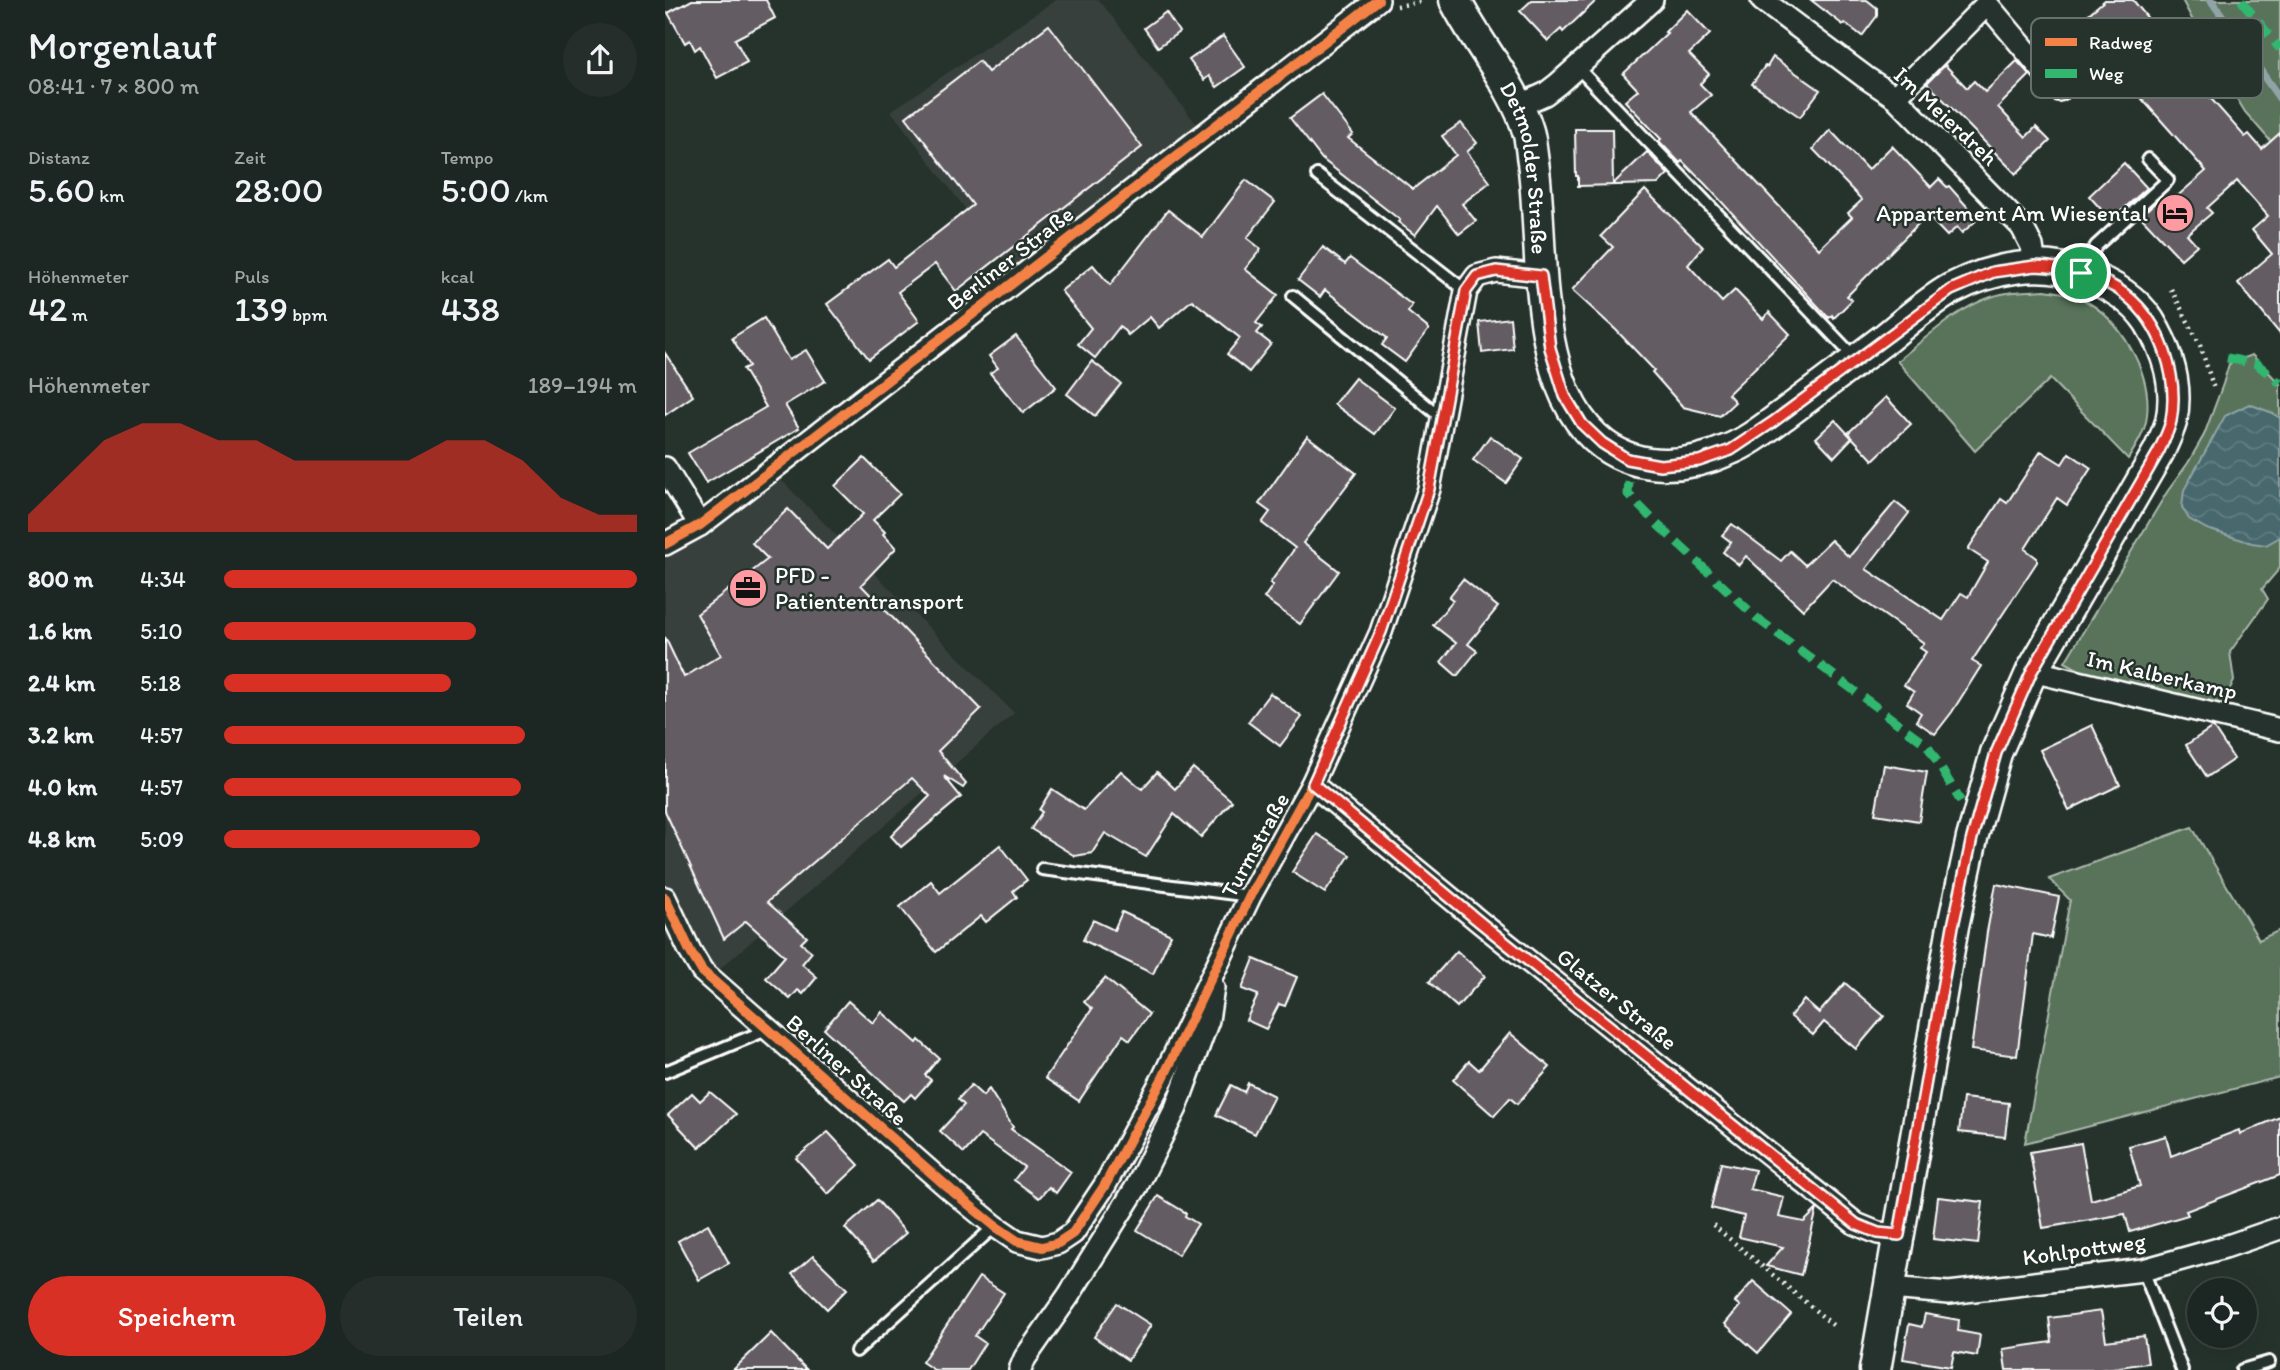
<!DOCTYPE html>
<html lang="de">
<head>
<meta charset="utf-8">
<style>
	body { margin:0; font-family:Itim,sans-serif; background:#252e2a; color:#f1f3f6; height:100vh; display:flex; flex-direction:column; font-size:26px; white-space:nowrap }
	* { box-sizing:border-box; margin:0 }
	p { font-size:23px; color:#a0a5a5 }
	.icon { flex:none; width:38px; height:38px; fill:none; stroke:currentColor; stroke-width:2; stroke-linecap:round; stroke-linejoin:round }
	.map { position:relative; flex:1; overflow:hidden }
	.side { display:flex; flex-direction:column; background:#1c2622; width:665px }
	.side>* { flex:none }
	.controls { position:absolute; left:1522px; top:1278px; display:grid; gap:14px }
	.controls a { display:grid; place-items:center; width:70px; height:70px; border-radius:50%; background:#1c2622; box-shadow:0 7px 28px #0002,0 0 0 2px #3a4340; font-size:35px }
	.pin { position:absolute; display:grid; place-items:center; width:60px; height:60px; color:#fff; margin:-30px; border:4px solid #fff; border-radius:50%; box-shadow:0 2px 7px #0007 }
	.round { display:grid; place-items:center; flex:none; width:74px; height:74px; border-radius:37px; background:#252e2a }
	.headline { display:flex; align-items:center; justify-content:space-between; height:119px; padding:0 28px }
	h1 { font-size:38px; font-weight:600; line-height:52px }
	.metrics { display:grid; grid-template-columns:repeat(3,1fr); gap:10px; height:119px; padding:7px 28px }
	.metrics div { display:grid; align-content:center }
	.metrics b { font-size:35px; font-weight:600 }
	.metrics small { font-size:19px; font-weight:400 }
	.metrics p { font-size:19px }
	.chart { height:196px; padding:14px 28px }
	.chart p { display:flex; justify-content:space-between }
	.chart svg { width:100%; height:126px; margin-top:7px; fill:#d93025; opacity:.7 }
	.primary-button { display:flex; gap:14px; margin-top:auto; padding:14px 28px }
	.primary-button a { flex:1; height:80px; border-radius:42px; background:#d93025; color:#fff; font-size:28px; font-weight:600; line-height:80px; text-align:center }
	.primary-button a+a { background:#252e2a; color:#f1f3f6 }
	ul { padding:0 28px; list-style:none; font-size:23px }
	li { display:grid; grid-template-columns:112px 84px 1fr; align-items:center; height:52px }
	li i { height:18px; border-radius:9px; background:#d93025 }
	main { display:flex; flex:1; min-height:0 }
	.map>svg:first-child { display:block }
	.built { fill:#393f3d }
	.green { fill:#58735a; stroke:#acb9ac; stroke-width:2 }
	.water { fill:url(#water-waves); stroke:#90a4a7; stroke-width:2 }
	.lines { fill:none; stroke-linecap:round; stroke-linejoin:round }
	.stream { stroke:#90a4a7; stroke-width:8 }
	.building { fill:#645b62; stroke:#fff; stroke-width:2 }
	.lane-casing { stroke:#fff; stroke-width:16 }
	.street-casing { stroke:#fff; stroke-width:26 }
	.secondary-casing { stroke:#fff; stroke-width:35 }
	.path { stroke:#fff; stroke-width:4.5; stroke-dasharray:2 5; stroke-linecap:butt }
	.lane { stroke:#26332d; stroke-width:10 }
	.street { stroke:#26332d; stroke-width:21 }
	.secondary { stroke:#26332d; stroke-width:30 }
	.quiet { stroke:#33b770; stroke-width:9; stroke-dasharray:18 9; stroke-linecap:butt }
	.cycleway-casing { stroke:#26332d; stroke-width:15 }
	.cycleway { stroke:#f48246; stroke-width:10 }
	.route-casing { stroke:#fff; stroke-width:14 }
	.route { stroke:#d93025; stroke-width:9 }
	.labels { text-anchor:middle; stroke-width:5; stroke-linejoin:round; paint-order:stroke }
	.street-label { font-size:23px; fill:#fff; stroke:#26332d }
	.poi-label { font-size:23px; fill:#fff; stroke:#26332d; text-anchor:end }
	.key { fill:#26332d; stroke:#67706c; stroke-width:2 }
	.key-label { font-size:19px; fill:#fff }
</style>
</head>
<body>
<main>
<section class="side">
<div class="headline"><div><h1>Morgenlauf</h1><p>08:41 · 7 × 800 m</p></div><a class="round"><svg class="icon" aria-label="share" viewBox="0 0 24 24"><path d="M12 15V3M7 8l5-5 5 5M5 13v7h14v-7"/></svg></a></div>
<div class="metrics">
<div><p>Distanz</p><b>5.60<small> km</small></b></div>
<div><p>Zeit</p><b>28:00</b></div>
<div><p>Tempo</p><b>5:00<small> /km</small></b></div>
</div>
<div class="metrics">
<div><p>Höhenmeter</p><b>42<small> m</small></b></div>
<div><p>Puls</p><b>139<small> bpm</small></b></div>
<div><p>kcal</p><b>438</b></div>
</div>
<div class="chart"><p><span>Höhenmeter</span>189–194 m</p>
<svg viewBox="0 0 160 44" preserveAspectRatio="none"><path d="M0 44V38L10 25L20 12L30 6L40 6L50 12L60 12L70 19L80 19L90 19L100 19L110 12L120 12L130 19L140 32L150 38L160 38V44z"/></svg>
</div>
<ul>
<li><b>800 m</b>4:34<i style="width:100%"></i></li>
<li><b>1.6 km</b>5:10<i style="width:61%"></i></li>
<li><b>2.4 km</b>5:18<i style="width:55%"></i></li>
<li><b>3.2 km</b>4:57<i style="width:73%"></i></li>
<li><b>4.0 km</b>4:57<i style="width:72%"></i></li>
<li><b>4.8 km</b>5:09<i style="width:62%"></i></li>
</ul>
<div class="primary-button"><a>Speichern</a><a>Teilen</a></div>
</section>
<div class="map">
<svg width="1615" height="1370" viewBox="0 0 1615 1370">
	<defs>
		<pattern id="water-waves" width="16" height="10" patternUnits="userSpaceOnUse" patternTransform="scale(1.75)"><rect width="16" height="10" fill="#46676c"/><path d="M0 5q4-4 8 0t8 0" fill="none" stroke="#627e82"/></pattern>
	</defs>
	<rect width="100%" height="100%" fill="#26332d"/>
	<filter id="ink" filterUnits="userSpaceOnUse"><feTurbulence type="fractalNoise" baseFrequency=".0143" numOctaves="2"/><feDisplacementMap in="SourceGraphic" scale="14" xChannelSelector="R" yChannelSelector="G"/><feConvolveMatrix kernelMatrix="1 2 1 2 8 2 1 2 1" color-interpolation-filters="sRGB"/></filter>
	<g filter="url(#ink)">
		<g class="built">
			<path d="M391 0H434L533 126 347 270 226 111Z"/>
			<path d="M110 474 349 713 34 987 0 934V663L11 657 0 634V529L18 517 13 536Z"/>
		</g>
		<g class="green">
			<path d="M1517 0H1615V152L1580 112 1551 64Z"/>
			<path d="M1380 290C1392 292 1406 293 1417 299 1455 318 1487 372 1482 415 1481 431 1471 446 1463 459L1385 379 1310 451 1232 361C1261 338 1291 309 1326 297 1343 291 1362 291 1380 290Z"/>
			<path d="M1587 355 1615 384V568L1597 589 1603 599 1565 652 1569 681 1555 709 1420 673 1400 662 1502 492 1523 463 1539 435 1558 384 1564 364Z"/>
			<path d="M1527 827 1594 940 1615 930V1077L1360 1143 1405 900 1384 879Z"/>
		</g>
		<path class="water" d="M1584 404 1605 412 1615 418V537L1601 545 1587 543 1542 529 1524 519 1517 507 1519 490 1560 416Z"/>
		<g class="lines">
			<path class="stream" d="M1546 0 1615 99"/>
		</g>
		<g class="building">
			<path d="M27 0H101L110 18 70 39 82 62 52 78 35 46 30 50 25 40 20 43 3 13Z"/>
			<path d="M867 0H932L898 32 896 29 883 41 855 11Z"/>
			<path d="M1146 0H1202L1212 8V16L1197 36 1180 23 1178 25Z"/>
			<path d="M1440 0H1468L1502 42 1492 51 1524 90 1532 83 1580 137 1584 134 1597 149 1615 133V334L1573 283 1607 254 1587 230 1603 216 1572 181 1542 208 1547 213 1522 234 1532 245 1516 259 1475 216 1493 200 1500 207 1541 171 1469 90 1461 97 1406 29Z"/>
			<path d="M1022 10 1045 34 1024 54 1044 74 1035 84 1046 95 1026 112 1154 249 1187 217 1183 213 1197 200 1148 149 1165 130 1203 170 1227 146 1266 187 1274 179 1282 187 1284 186 1313 219 1297 233 1292 227 1282 236 1262 215 1182 296 1187 300 1169 318 1167 315 1164 318 1041 185 1017 161 1015 163 994 141 996 139 960 101 973 90 958 74 1002 33 1000 32Z"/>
			<path d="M501 12 514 32 493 47 479 28Z"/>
			<path d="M384 25 477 147 291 291 270 264 233 292 254 321 204 359 162 304 223 259 229 267 308 205 241 117 314 61 323 72Z"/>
			<path d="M558 36 580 67 552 87 544 76 539 80 524 60Z"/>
			<path d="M1108 57 1155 90 1135 117 1087 84 1100 66 1102 67Z"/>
			<path d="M1352 61 1365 75 1333 107 1361 137 1371 127 1385 141 1351 174 1262 83 1280 65 1302 88 1309 81 1320 92Z"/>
			<path d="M657 94 688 134 683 138 748 189 791 155 777 136 796 123 812 143 802 152 825 182 797 204 811 221 794 234 772 206 750 235 733 222 735 220 657 159 625 118Z"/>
			<path d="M910 129H947L948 184 982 152 1003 174 993 184 913 186V176H911Z"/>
			<path d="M1459 163 1482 188 1446 220 1424 196Z"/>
			<path d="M581 180 610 202 582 238 596 249 580 269 613 295 591 323 597 327 592 333 606 344 584 372 562 354 575 338 527 300 494 328 485 317 463 335 455 326 430 358 413 344 426 328 396 291 428 265 445 285 503 210 538 237Z"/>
			<path d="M980 190 1038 247 1023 265 1057 302 1070 290 1098 319 1104 312 1125 334 1063 394 1070 402 1055 416 1018 407 987 372 989 370 951 330 907 290 948 247 936 236Z"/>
			<path d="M658 247 680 264 685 258 747 305 743 312 764 329 740 362 717 345 722 338 660 290 655 297 633 280Z"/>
			<path d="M99 318 124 360 141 350 160 381 120 405 134 428 41 483 23 453 101 407 78 369 84 366 67 338Z"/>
			<path d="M845 318 848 349 817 353 814 322Z"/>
			<path d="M351 336 391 387 358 413 325 373 333 368 324 356Z"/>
			<path d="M0 353 28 396 0 415Z"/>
			<path d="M427 361 456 384 430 416 402 394Z"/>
			<path d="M690 378 730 408 710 434 669 404Z"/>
			<path d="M1221 397 1246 424 1208 460 1183 433Z"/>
			<path d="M1170 420 1187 438 1169 457 1151 438Z"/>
			<path d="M642 436 691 473 638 543 674 571 635 624 599 598 608 585 605 583 630 548 597 523 605 512 594 504Z"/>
			<path d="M825 436 858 459 841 483 808 460Z"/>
			<path d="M1376 451 1397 464 1404 453 1426 468 1402 505 1392 498 1360 549 1372 558V562L1307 661 1316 666 1287 712 1270 734 1251 721 1256 713 1242 703 1249 692 1239 685 1261 652 1255 648 1259 643 1167 579 1138 610 1081 556 1074 565 1058 552 1066 542 1057 535 1067 524 1116 561 1125 551 1140 565 1166 540 1184 557 1230 502 1244 513 1201 569 1278 620 1296 593 1303 597 1323 562 1303 549 1336 499 1342 503Z"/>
			<path d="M199 458 235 494 208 520 220 532 218 534 231 548 196 585 316 709 273 751 301 784 298 788 279 776 296 797 236 847 226 836 265 796 247 778 102 902 142 937 136 943 147 952 137 964 152 977 138 994 133 990 125 999 101 978 120 956 81 921 59 939 0 811V637L19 677 56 655 32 614 103 559 87 543 123 509 162 549 198 514 170 486Z"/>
			<path d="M798 579 833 607 803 644 812 651 792 676 776 662 791 643 768 625 788 600 784 597Z"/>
			<path d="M605 693 637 717 615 746 583 722Z"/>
			<path d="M1427 725 1455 785 1404 810 1375 750Z"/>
			<path d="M1548 727 1569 759 1542 777 1521 745Z"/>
			<path d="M1219 765 1262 772 1254 821 1210 814Z"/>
			<path d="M528 768 567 801 536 837 509 814 481 857 440 833 427 853 410 856 366 829 377 812 374 810 387 789 419 810 456 771 477 789 492 772 510 789Z"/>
			<path d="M652 834 685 855 660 893 627 872Z"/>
			<path d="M335 845 362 880 348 891 352 897 321 922 316 916 271 952 235 907 266 881 275 893Z"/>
			<path d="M1331 884 1394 897 1386 938 1368 934 1352 1056 1306 1050 1322 932Z"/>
			<path d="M457 912 506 935 488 974 418 940 428 920 449 930Z"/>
			<path d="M792 951 820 976 792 1007 764 982Z"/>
			<path d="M589 959 632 977 620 1006 614 1004 601 1029 581 1020 593 995 577 989Z"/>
			<path d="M440 978 484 1014 465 1040 458 1035 414 1101 380 1078 427 1009 419 1002Z"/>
			<path d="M1180 983 1219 1016 1191 1049 1159 1022 1148 1035 1125 1016 1139 1000 1154 1013Z"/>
			<path d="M183 1001 208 1023 217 1012 252 1043 254 1040 274 1058 260 1075 266 1080 250 1098 246 1094 239 1101 159 1029Z"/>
			<path d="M845 1033 885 1067 852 1104 845 1098 829 1116 788 1080 804 1061 814 1070Z"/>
			<path d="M583 1083 609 1096 590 1134 551 1115 566 1085 579 1092Z"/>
			<path d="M306 1085 318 1096 324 1089 348 1127 346 1129 406 1172 391 1193 384 1187 374 1198 349 1180 359 1167 315 1135 299 1153 275 1131 299 1105 293 1099Z"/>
			<path d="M45 1092 71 1114 34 1148 3 1115 27 1093 35 1101Z"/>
			<path d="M1298 1098 1344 1103 1340 1137 1294 1132Z"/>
			<path d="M1615 1117V1175L1521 1211 1523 1215 1465 1232 1460 1214 1378 1228 1365 1152 1416 1143 1426 1200 1475 1186 1464 1146 1501 1136 1506 1156 1574 1130 1575 1134Z"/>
			<path d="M163 1132 194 1165 163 1194 131 1158Z"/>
			<path d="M1056 1163 1090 1170 1085 1189 1119 1197 1114 1217 1139 1222 1152 1209 1136 1275 1101 1266 1118 1247 1074 1237 1079 1216 1046 1208Z"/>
			<path d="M493 1196 521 1213 520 1216 533 1224 513 1255 472 1230Z"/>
			<path d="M1273 1197 1318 1202 1313 1244 1268 1239Z"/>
			<path d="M212 1200 241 1233 209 1261 180 1228Z"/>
			<path d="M43 1224 64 1263 34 1280 13 1241Z"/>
			<path d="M148 1256 182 1289 162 1309 127 1274Z"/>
			<path d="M314 1277 339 1293 310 1336 320 1343 303 1370H269L257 1362Z"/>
			<path d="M1088 1281 1126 1314 1093 1353 1060 1324 1075 1306 1070 1302Z"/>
			<path d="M452 1303 486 1325 463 1360 429 1337Z"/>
			<path d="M1436 1311 1441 1341 1479 1336 1483 1363 1434 1370H1341L1338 1349 1387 1342 1384 1318Z"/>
			<path d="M1260 1314 1294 1320 1293 1331 1315 1335 1312 1356 1289 1352 1286 1367 1238 1359 1244 1324 1257 1327Z"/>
			<path d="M106 1333 142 1370H68Z"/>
		</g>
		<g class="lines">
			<defs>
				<g id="lane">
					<path d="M913 68 1190 358"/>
					<path d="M652 175 801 291"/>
					<path d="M1417 271 1431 246 1503 180 1483 159"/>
					<path d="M628 296 778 419"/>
					<path d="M377 869 585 896"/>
					<path d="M0 1072 104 1029"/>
					<path d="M1478 1270 1517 1370"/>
					<path d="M191 1351 330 1226"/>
					<path d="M1577 1370 1604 1362"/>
				</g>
				<g id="street">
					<path d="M1097 0 1200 77 1230 97 1357 227 1367 246 1370 266"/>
					<path d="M1230 97 1322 4 1394 90"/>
					<path d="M853 106 880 94 893 84 987 0"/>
					<path d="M0 468 35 525"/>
					<path d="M0 544 35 525 78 492 713 0"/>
					<path d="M1367 671 1615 730"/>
					<path d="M647 784 816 923 1191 1224 1213 1233 1234 1235"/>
					<path d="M0 898 25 951 37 971 286 1190 330 1226 352 1241 377 1247 393 1243 408 1233 440 1185 498 1078 585 896 647 784 716 632 764 489 801 291 812 276 831 271 876 276"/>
					<path d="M1225 1288 1284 1293 1478 1270 1560 1247 1615 1228"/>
					<path d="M355 1370 360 1358 404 1295 472 1186 511 1108 543 1020 548 988"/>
				</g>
				<g id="secondary">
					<path id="s1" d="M790 0C811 43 850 86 863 131 866 140 866 151 868 162 880 244 864 390 939 445 975 471 1023 468 1063 450 1084 442 1103 426 1121 413 1154 388 1188 363 1221 338 1242 321 1263 302 1286 289 1326 268 1376 258 1419 275 1445 284 1468 297 1484 321 1503 352 1514 385 1506 422 1503 432 1498 442 1494 451L1367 671 1331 753 1307 838 1288 926 1210 1370"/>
				</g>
			</defs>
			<use href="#lane" class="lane-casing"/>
			<use href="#street" class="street-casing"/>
			<use href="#secondary" class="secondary-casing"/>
			<g class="path">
				<path d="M732 6 756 2"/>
				<path d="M1506 289 1535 345 1549 389"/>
				<path d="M1048 1225 1169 1326"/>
			</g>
			<use href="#lane" class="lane"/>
			<use href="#street" class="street"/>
			<use href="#secondary" class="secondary"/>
			<g class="quiet">
				<path d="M1576 0 1615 49"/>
				<path d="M1562 358 1592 364 1615 383"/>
				<path d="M964 482 963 494 992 524 1093 619 1262 745 1296 802"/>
			</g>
			<defs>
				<g id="cycleway">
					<path d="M0 544 35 525 78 492 713 0"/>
					<path d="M0 898 25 951 37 971 286 1190 330 1226 352 1241 377 1247 393 1243 408 1233 440 1185 498 1078 585 896 647 784 716 632 764 489 801 291 812 276 831 271 876 276"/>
				</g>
			</defs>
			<use href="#cycleway" class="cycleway-casing"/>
			<use href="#cycleway" class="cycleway"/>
		</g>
	</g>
	<g class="lines" filter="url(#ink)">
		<defs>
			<path id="route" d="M1370 266C1399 267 1438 276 1461 295 1497 324 1514 376 1506 421 1504 431 1498 441 1494 451L1367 671 1331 753 1307 838 1288 926 1234 1235 1213 1233 1191 1224 816 923 648 784 716 632 764 489 801 291 812 276 831 271 876 276 885 348 900 396 917 424 937 443 962 459 995 465 1034 461 1066 450 1108 422 1286 290 1328 272Z"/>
		</defs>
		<use href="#route" class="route-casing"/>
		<use href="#route" class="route"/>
	</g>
	<defs>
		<symbol id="hotel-disc" viewBox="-11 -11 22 22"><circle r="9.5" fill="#ff9aa2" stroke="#26332d"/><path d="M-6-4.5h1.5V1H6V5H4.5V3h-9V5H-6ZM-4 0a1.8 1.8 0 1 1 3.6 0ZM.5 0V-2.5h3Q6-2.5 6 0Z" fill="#111"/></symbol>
		<symbol id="office-disc" viewBox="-11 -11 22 22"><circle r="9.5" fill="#ff9aa2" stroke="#26332d"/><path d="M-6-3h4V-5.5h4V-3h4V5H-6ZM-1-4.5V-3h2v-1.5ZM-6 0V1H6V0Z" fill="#111"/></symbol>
	</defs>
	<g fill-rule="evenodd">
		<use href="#hotel-disc" x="1488" y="191" width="44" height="44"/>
		<use href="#office-disc" x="61" y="566" width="44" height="44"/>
	</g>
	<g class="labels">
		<g class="street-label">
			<text transform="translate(1281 116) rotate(43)" y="8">Im Meierdreh</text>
			<text dy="8" stroke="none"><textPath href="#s1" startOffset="186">Detmolder Straße</textPath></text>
			<text transform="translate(345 258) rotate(-38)" y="8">Berliner Straße</text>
			<text transform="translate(1497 675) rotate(13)" y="8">Im Kalberkamp</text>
			<text transform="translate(590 845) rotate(-61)" y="8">Turmstraße</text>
			<text transform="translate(952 999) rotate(39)" y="8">Glatzer Straße</text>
			<text transform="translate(182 1070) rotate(42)" y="8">Berliner Straße</text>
			<text transform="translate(1419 1249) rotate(-8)" y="8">Kohlpottweg</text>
		</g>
		<g class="poi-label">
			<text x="1483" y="221">Appartement Am Wiesental</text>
			<text x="110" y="583" text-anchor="start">PFD -<tspan x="110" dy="26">Patiententransport</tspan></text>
		</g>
	</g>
	<rect x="1366" y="18" width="232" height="80" rx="10" class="key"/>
	<rect x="1380" y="38" width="32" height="8" fill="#f48246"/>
	<rect x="1380" y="69" width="32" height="9" fill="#33b770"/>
	<g class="key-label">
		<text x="1424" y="49">Radweg</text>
		<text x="1424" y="80">Weg</text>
	</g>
</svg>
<div class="controls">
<a><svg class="icon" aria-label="locate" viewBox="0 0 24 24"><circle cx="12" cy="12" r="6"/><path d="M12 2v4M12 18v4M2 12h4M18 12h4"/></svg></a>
</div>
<div class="pin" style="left:1416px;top:273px;background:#1e9e55"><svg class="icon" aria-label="arrive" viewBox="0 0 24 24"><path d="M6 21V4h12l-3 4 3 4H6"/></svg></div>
</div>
</main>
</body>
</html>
